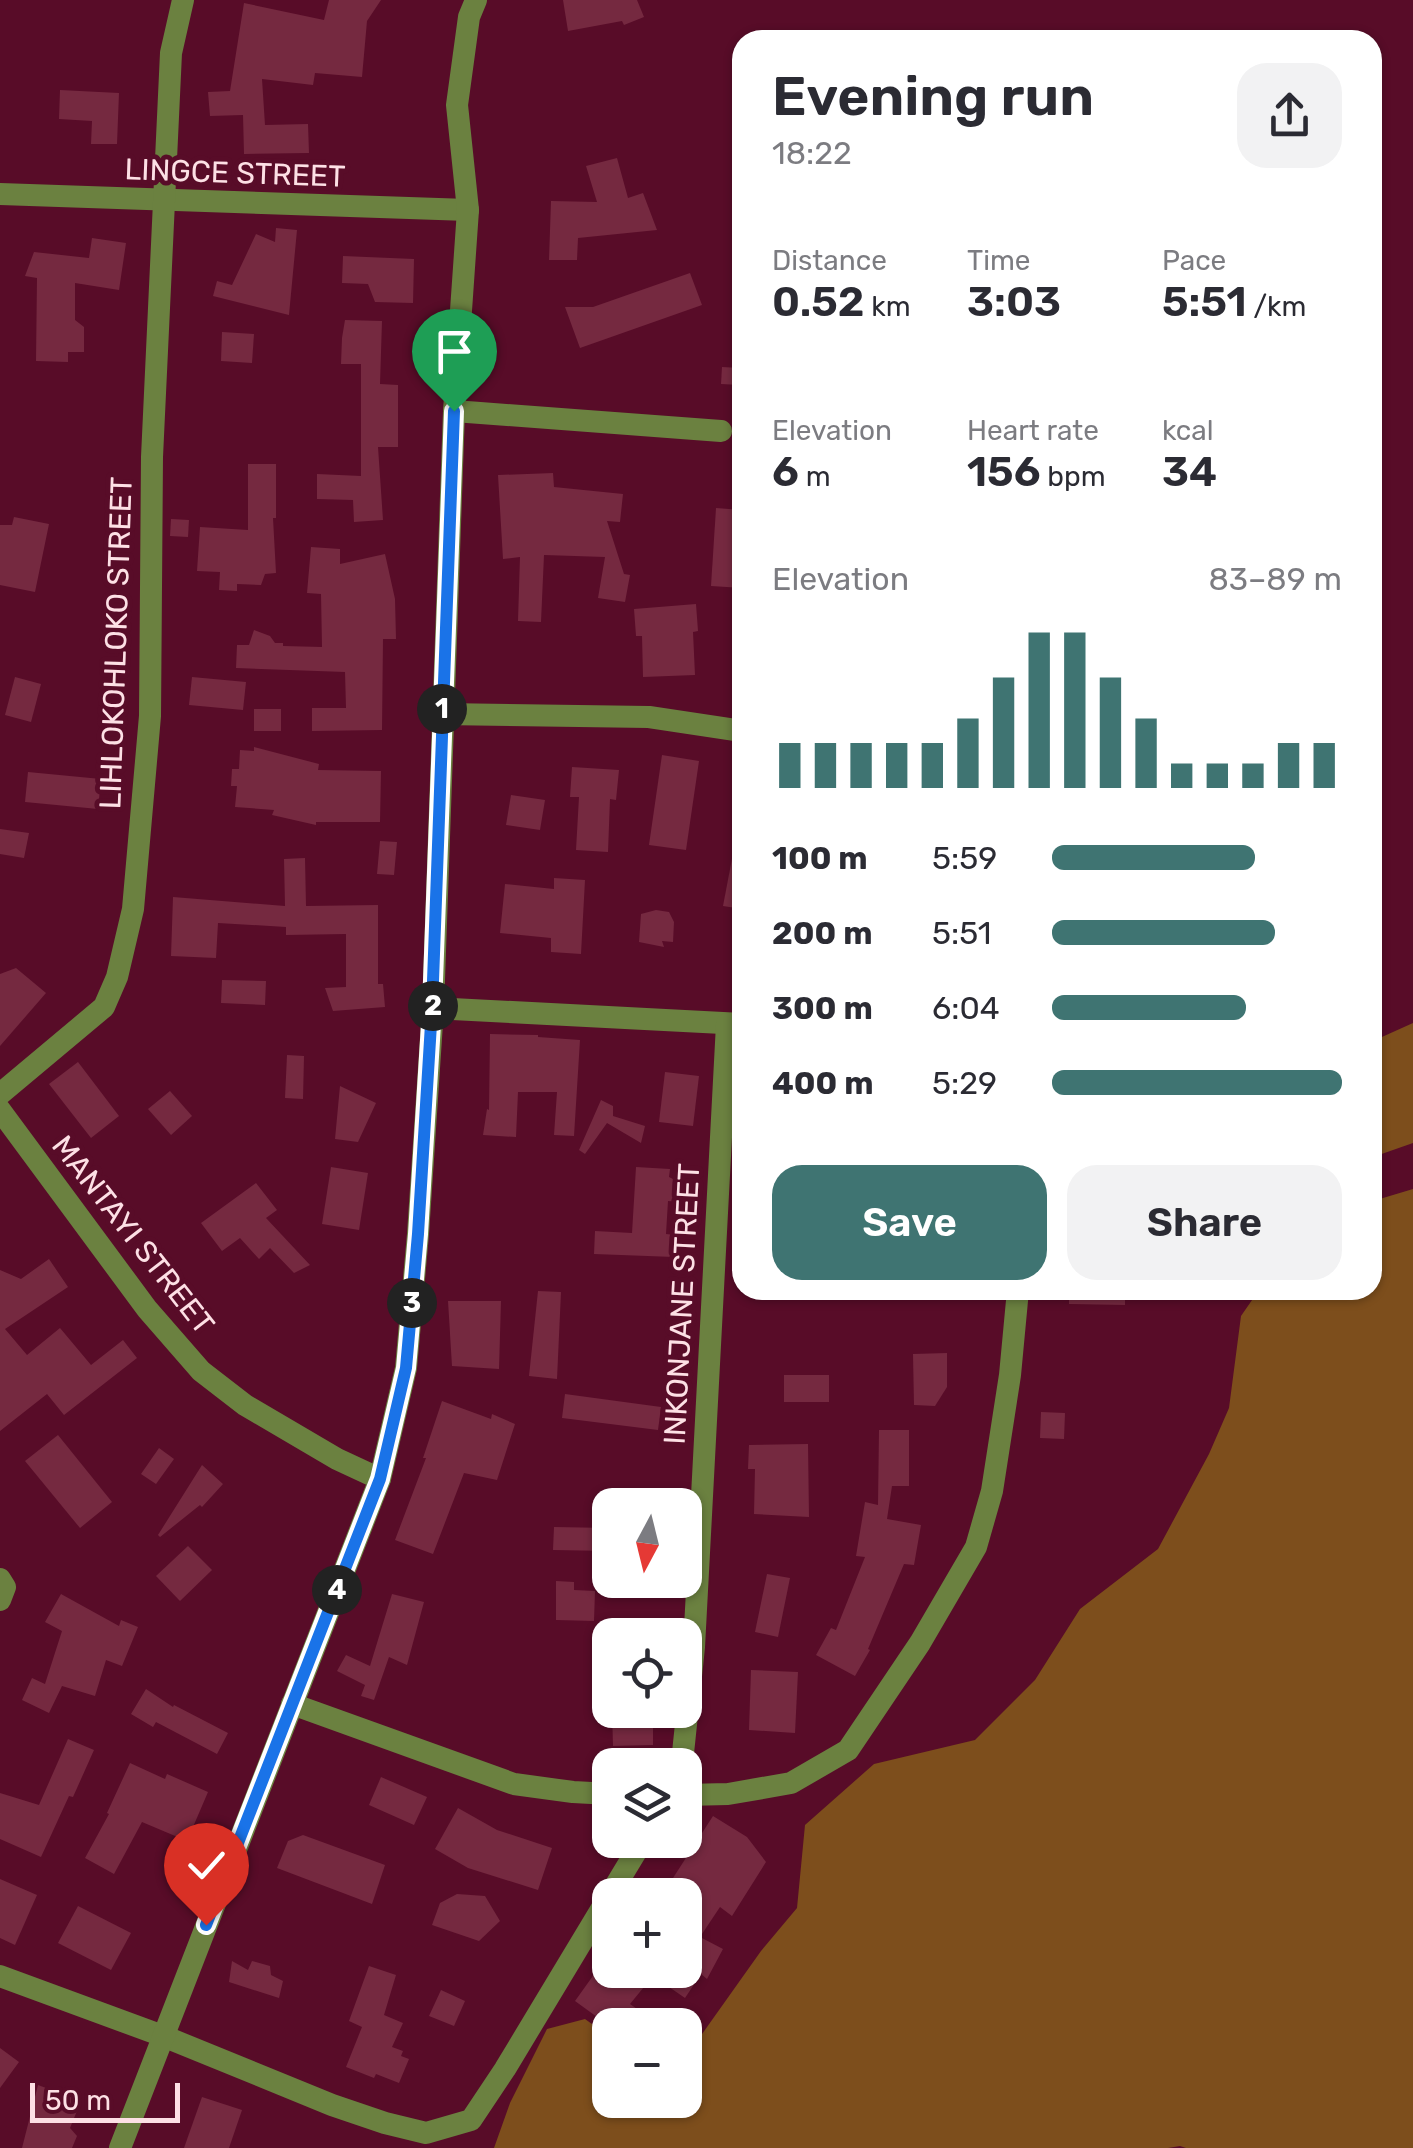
<!DOCTYPE html>
<html lang="en">
<head>
<meta charset="utf-8">
<style>
	body { margin:0; font-family:Rubik,sans-serif; background:#f2f2f3; color:#2b2b33; height:100vh; display:flex; flex-direction:column; font-size:38px; white-space:nowrap }
	* { box-sizing:border-box; margin:0 }
	p { font-size:32px; color:#7c7c81 }
	.icon { flex:none; width:55px; height:55px; fill:none; stroke:currentColor; stroke-width:2; stroke-linecap:round; stroke-linejoin:round }
	.map { position:relative; flex:1; overflow:hidden }
	.panel { position:absolute; left:732px; top:30px; width:650px; height:1270px; display:flex; flex-direction:column; background:#fff; border-radius:30px; box-shadow:0 2px 8px #0004 }
	.panel>* { flex:none }
	.needle { width:65px; rotate:187deg }
	.fabs { position:absolute; left:592px; top:1488px; display:grid; gap:20px }
	.fabs a { display:grid; place-items:center; width:110px; height:110px; border-radius:20px; background:#fff; box-shadow:0 2px 8px #0004; font-size:50px }
	.scale { position:absolute; left:30px; bottom:25px; width:150px; box-sizing:border-box; padding-left:10px; border:5px solid #fde0e5; border-top:0; font-size:28px; line-height:35px; white-space:nowrap; color:#fde0e5; -webkit-text-stroke:8px #580c28; paint-order:stroke }
	.pin { position:absolute; display:grid; place-items:center; width:85px; height:85px; color:#fff; margin:-102px -42px; border-radius:50% 50% 50% 0; rotate:-45deg; box-shadow:0 0 10px #0007 }
	.pin .icon { rotate:45deg }
	.km { position:absolute; width:50px; height:50px; margin:-25px; border-radius:50%; background:#222; color:#fff; font-size:28px; line-height:50px; text-align:center }
	.round { display:grid; place-items:center; flex:none; width:105px; height:105px; border-radius:30px; background:#f2f2f3 }
	.head { display:flex; align-items:center; justify-content:space-between; height:170px; padding:0 40px }
	h1 { font-size:55px; font-weight:600; line-height:75px }
	.metrics { display:grid; grid-template-columns:repeat(3,1fr); gap:15px; height:170px; padding:10px 40px }
	.metrics div { display:grid; align-content:center }
	.metrics b { font-size:42px; font-weight:600 }
	.metrics small { font-size:28px; font-weight:400 }
	.metrics p { font-size:28px }
	.chart { height:280px; padding:20px 40px }
	.chart p { display:flex; justify-content:space-between }
	.chart svg { width:100%; height:180px; margin-top:10px; stroke:#3f7472; stroke-width:6 }
	.cta { display:flex; gap:20px; margin-top:auto; padding:20px 40px }
	.cta a { flex:1; height:115px; border-radius:30px; background:#3f7472; color:#fff; font-size:40px; font-weight:600; line-height:115px; text-align:center }
	.cta a+a { background:#f2f2f3; color:#2b2b33 }
	ul { padding:0 40px; list-style:none; font-size:32px }
	li { display:grid; grid-template-columns:160px 120px 1fr; align-items:center; height:75px }
	li i { height:25px; border-radius:12px; background:#3f7472 }
	.map>svg:first-child { display:block }
	.forest { fill:#7d4e1c }
	.building { fill:#752940 }
	.lines { fill:none; stroke-linecap:round; stroke-linejoin:round }
	.minor { stroke:#6b8140; stroke-width:22 }
	.route-casing { stroke:#fff; stroke-width:20 }
	.route { stroke:#1a73e8; stroke-width:12 }
	.labels { text-anchor:middle; stroke-width:10; stroke-linejoin:round; paint-order:stroke }
	.street-label { font-size:30px; fill:#fde0e5; stroke:#580c28 }
</style>
</head>
<body>
<div class="map">
<svg width="1413" height="2148" viewBox="0 0 1413 2148">
	<rect width="100%" height="100%" fill="#580c28"/>
	<g class="forest">
		<path d="M1413 1023V1143L1373 1157V1041Z"/>
		<path d="M1413 1189V2148H1186L1180 2146 1168 2148H494L510 2103 547 2029 585 2019 610 2037V2100H685V2058L761 1951 797 1908 805 1825 874 1764 975 1740 1035 1680 1080 1609 1158 1549 1209 1454 1229 1408 1241 1316 1259 1290H1372L1373 1201Z"/>
	</g>
	<g class="building">
		<path d="M329 0H381L367 21 362 77 315 73 313 85 262 79 265 125 308 124 309 153 244 154 243 115 210 116 208 92 230 91 244 3 324 20Z"/>
		<path d="M563 0H637L644 17 624 25 622 21 568 31Z"/>
		<path d="M60 90 119 93 117 144H91L92 121 59 119Z"/>
		<path d="M617 158 628 198 643 193 657 230 578 238 577 260H549L551 201 597 202 586 166Z"/>
		<path d="M276 228 297 230 289 315 213 296 217 281 232 285 256 234 275 242Z"/>
		<path d="M92 238 126 243 119 290 75 283V320L84 327V352H68V362L36 361 37 278 25 276 34 252 89 258Z"/>
		<path d="M343 256 414 259 413 303 375 302 368 284 342 283Z"/>
		<path d="M690 273 702 305 580 348 565 307H593Z"/>
		<path d="M345 320 382 321 380 384 398 385V447H378L383 520 354 522 353 500 317 499V474L361 476V364H341L342 338Z"/>
		<path d="M222 332 254 334 252 363 221 361Z"/>
		<path d="M722 367 741 368 740 385 721 384Z"/>
		<path d="M248 464H276V518H273L276 573 265 574 261 585 237 584V591L219 590 220 572 197 571 200 527 248 530Z"/>
		<path d="M553 473 554 487 623 494 620 522 607 521 624 574 630 575 625 602 598 598 605 557 544 555 541 622 518 621 520 557 503 559 498 475Z"/>
		<path d="M716 508 742 510V588L711 586Z"/>
		<path d="M14 517 49 524 35 592 0 585V525H12Z"/>
		<path d="M171 519 189 520 188 537 170 536Z"/>
		<path d="M311 547 340 549V564L385 554 395 599 396 639H383L382 730 312 731V708H346L345 672 236 668 237 645H249L254 630 270 636 275 643H283V646L322 647 321 594 307 593Z"/>
		<path d="M696 604 698 631 693 632 695 675 643 677 642 636H636L634 609Z"/>
		<path d="M15 677 41 684 31 722 5 715Z"/>
		<path d="M192 677 246 682 243 710 189 705Z"/>
		<rect x="254" y="709" width="27" height="22"/>
		<path d="M254 747 319 764 318 770 381 771 380 822H316V825L272 815 274 810 235 807 237 786H231L232 769H239L240 750 254 751Z"/>
		<path d="M662 755 699 761 686 850 649 845Z"/>
		<path d="M572 767 619 770 616 800 610 799 608 852 576 850 579 797H570Z"/>
		<path d="M28 772 101 779 98 809 25 802Z"/>
		<path d="M511 795 545 800 540 830 506 825Z"/>
		<path d="M0 829 29 833 24 858 0 854Z"/>
		<path d="M380 841 397 842 394 875 377 874Z"/>
		<path d="M735 843 742 844V909L723 906Z"/>
		<path d="M305 858 306 906 378 905V984H383L385 1007 333 1011 325 988 346 987V934L286 935V927L218 923 216 958 171 956 173 897 285 906 284 859Z"/>
		<path d="M554 878 585 880 581 954 551 952V938L500 933 505 884 554 889Z"/>
		<path d="M656 910 669 912 674 922 673 942 662 941 664 947 639 942 641 914Z"/>
		<path d="M16 968 46 993 0 1046V974Z"/>
		<path d="M222 980 266 981 265 1005 221 1003Z"/>
		<path d="M490 1034 538 1035V1037L580 1040 574 1136 554 1135 557 1092H518L516 1137 483 1135 487 1109 489 1110Z"/>
		<path d="M287 1055 304 1056 303 1099 285 1098Z"/>
		<path d="M78 1062 119 1116 91 1138 49 1084Z"/>
		<path d="M665 1072 699 1076 693 1126 659 1122Z"/>
		<path d="M340 1086 376 1103 358 1142 335 1139Z"/>
		<path d="M170 1091 192 1116 171 1135 148 1109Z"/>
		<path d="M601 1100 613 1106V1116L645 1126 641 1143 607 1123 585 1154 579 1150Z"/>
		<path d="M331 1167 368 1173 359 1230 322 1224Z"/>
		<path d="M636 1167 670 1169 669 1177 681 1183 680 1202 668 1201 666 1234 675 1235 674 1257 594 1254 595 1231 632 1233Z"/>
		<path d="M256 1183 277 1210 266 1218 310 1265 294 1273 270 1248 259 1259 240 1238 222 1251 201 1223Z"/>
		<path d="M49 1259 68 1287 5 1329 27 1355 60 1328 91 1365 123 1340 137 1358 64 1415 47 1394 0 1431V1270L21 1279Z"/>
		<path d="M1069 1290H1125V1305L1069 1304Z"/>
		<path d="M538 1291 561 1292 557 1379 529 1376Z"/>
		<path d="M448 1301H501L499 1369 452 1366Z"/>
		<path d="M947 1353V1387L935 1406 914 1405 913 1354Z"/>
		<rect x="784" y="1375" width="45" height="27"/>
		<path d="M565 1394 661 1407 658 1430 562 1418Z"/>
		<path d="M442 1401 491 1419 492 1414 515 1424 497 1480 464 1473 433 1554 395 1540 426 1458H423Z"/>
		<path d="M1041 1412 1065 1413 1064 1439 1040 1438Z"/>
		<path d="M879 1430H909V1486H892L887 1519 921 1525 914 1565 904 1564 868 1649 870 1650 855 1676 816 1655 831 1628 836 1630 865 1557 856 1556 865 1502 878 1505Z"/>
		<path d="M58 1435 112 1502 80 1528 25 1461Z"/>
		<path d="M808 1444 809 1517 754 1514 755 1469H748L749 1445Z"/>
		<path d="M159 1448 174 1459 156 1484 141 1474Z"/>
		<path d="M202 1465 223 1484 202 1507 200 1505 160 1537 158 1535Z"/>
		<path d="M554 1527 610 1528V1551L553 1550Z"/>
		<path d="M188 1546 212 1570 180 1601 156 1576Z"/>
		<path d="M767 1574 790 1578 778 1637 755 1632Z"/>
		<path d="M556 1581 574 1582V1590L595 1591 594 1621 556 1620Z"/>
		<path d="M61 1594 119 1626 121 1620 138 1627 122 1666 106 1660 95 1696 62 1686 49 1713 22 1700 32 1678 45 1684 62 1631 45 1622Z"/>
		<path d="M392 1594 424 1602 407 1665 389 1657 374 1700 361 1696 365 1685 337 1671 346 1655 370 1666Z"/>
		<path d="M751 1670 798 1672 795 1733 749 1730Z"/>
		<path d="M146 1689 173 1707 174 1705 228 1733 217 1754 156 1722 153 1727 131 1714Z"/>
		<path d="M612 1710H653V1745L613 1746Z"/>
		<path d="M68 1739 94 1750 73 1797 69 1796 41 1857 0 1839V1793L39 1805Z"/>
		<path d="M130 1763 165 1779 167 1774 208 1792 187 1841 142 1822 114 1874 85 1858 109 1814 107 1813Z"/>
		<path d="M381 1777 427 1797 414 1825 369 1805Z"/>
		<path d="M458 1808 497 1830 552 1848 538 1890 468 1868 435 1849Z"/>
		<path d="M713 1816 747 1837 766 1862 732 1916 720 1907 700 1937 723 1949 707 1979 701 1974 685 1998 653 1976 630 2004 660 2025H608L575 2001 610 1952V1970H685V1895H671L673 1878Z"/>
		<path d="M303 1835 385 1865 372 1904 277 1868 288 1841Z"/>
		<path d="M0 1879 37 1895 15 1945 0 1938Z"/>
		<path d="M457 1894 485 1896 500 1921 479 1941 432 1925 440 1903Z"/>
		<path d="M78 1906 131 1933 111 1970 58 1943Z"/>
		<path d="M232 1961 248 1970 252 1961 270 1966 271 1975 283 1981 279 1998 229 1982Z"/>
		<path d="M369 1966 396 1975 384 2015 403 2023 392 2047 403 2051 401 2056 409 2059 399 2083 376 2074 374 2078 346 2067 362 2027 349 2021Z"/>
		<path d="M441 1990 465 2001 454 2026 429 2016Z"/>
		<path d="M0 2048 19 2062 0 2088Z"/>
		<path d="M38 2085 81 2101 70 2128 77 2136 72 2148H22Z"/>
		<path d="M202 2097 242 2110 229 2148H184Z"/>
	</g>
	<g class="lines">
		<g class="minor">
			<path d="M0 194 468 210"/>
			<path d="M454 411 721 431"/>
			<path d="M442 714 649 717 742 731"/>
			<path d="M433 1008 742 1024"/>
			<path d="M0 1094 104 1007 117 977 133 909 150 716 152 457 171 53 183 0"/>
			<path d="M0 1110 147 1309 201 1371 245 1405 337 1459 380 1479"/>
			<path d="M0 1579 5 1587 0 1600"/>
			<path d="M292 1704 514 1784 573 1792 610 1794"/>
			<path d="M678 1765 683 1753 694 1647 727 1024"/>
			<path d="M685 1795 728 1794 791 1783 848 1750 920 1643 976 1547 992 1491 1010 1375 1018 1290"/>
			<path d="M0 1976 163 2036 332 2105 385 2123 426 2133 471 2120 505 2069 643 1840"/>
			<path d="M120 2148 380 1479 406 1368 418 1234 433 1008 454 411 468 210 457 105 469 17 476 0"/>
		</g>
	</g>
	<g class="lines">
		<defs>
			<path id="route" d="M206 1925 380 1479 406 1368 418 1234 432 1008 454 411"/>
		</defs>
		<use href="#route" class="route-casing"/>
		<use href="#route" class="route"/>
	</g>
	<g class="labels">
		<g class="street-label">
			<text transform="translate(235 173) rotate(2)" y="10">LINGCE STREET</text>
			<text transform="translate(116 643) rotate(-88)" y="10">LIHLOKOHLOKO STREET</text>
			<text transform="translate(133 1235) rotate(52)" y="10">MANTAYI STREET</text>
			<text transform="translate(682 1304) rotate(-87)" y="10">INKONJANE STREET</text>
		</g>
	</g>
</svg>
<div class="fabs">
<a><svg class="needle" viewBox="-14 -14 28 28"><path d="M0-13l5 13h-10z" fill="#e53935"/><path d="M0 13l5-13h-10z" fill="#7c7c81"/></svg></a>
<a><svg class="icon" aria-label="locate" viewBox="0 0 24 24"><circle cx="12" cy="12" r="6"/><path d="M12 2v4M12 18v4M2 12h4M18 12h4"/></svg></a>
<a><svg class="icon" aria-label="layers" viewBox="0 0 24 24"><path d="M12 4l9 5-9 5-9-5zM3 14l9 5 9-5"/></svg></a>
<a>+</a>
<a>−</a>
</div>
<div class="scale">50 m</div>
<div class="pin" style="left:454px;top:411px;background:#1e9e55"><svg class="icon" aria-label="arrive" viewBox="0 0 24 24"><path d="M6 21V4h12l-3 4 3 4H6"/></svg></div>
<div class="pin" style="left:206px;top:1925px;background:#d93025"><svg class="icon" aria-label="check" viewBox="0 0 24 24"><path d="M5 12l5 5 9-10"/></svg></div>
<b class="km" style="left:442px;top:709px">1</b>
<b class="km" style="left:433px;top:1006px">2</b>
<b class="km" style="left:412px;top:1303px">3</b>
<b class="km" style="left:337px;top:1590px">4</b>
<section class="panel">
<div class="head"><div><h1>Evening run</h1><p>18:22</p></div><a class="round"><svg class="icon" aria-label="share" viewBox="0 0 24 24"><path d="M12 15V3M7 8l5-5 5 5M5 13v7h14v-7"/></svg></a></div>
<div class="metrics">
<div><p>Distance</p><b>0.52<small> km</small></b></div>
<div><p>Time</p><b>3:03</b></div>
<div><p>Pace</p><b>5:51<small> /km</small></b></div>
</div>
<div class="metrics">
<div><p>Elevation</p><b>6<small> m</small></b></div>
<div><p>Heart rate</p><b>156<small> bpm</small></b></div>
<div><p>kcal</p><b>34</b></div>
</div>
<div class="chart"><p><span>Elevation</span>83–89 m</p>
<svg viewBox="0 0 160 44" preserveAspectRatio="none"><path d="M5 44V33M15 44V33M25 44V33M35 44V33M45 44V33M55 44V27M65 44V17M75 44V6M85 44V6M95 44V17M105 44V27M115 44V38M125 44V38M135 44V38M145 44V33M155 44V33"/></svg>
</div>
<ul>
<li><b>100 m</b>5:59<i style="width:70%"></i></li>
<li><b>200 m</b>5:51<i style="width:77%"></i></li>
<li><b>300 m</b>6:04<i style="width:67%"></i></li>
<li><b>400 m</b>5:29<i style="width:100%"></i></li>
</ul>
<div class="cta"><a>Save</a><a>Share</a></div>
</section>
</div>
</body>
</html>
